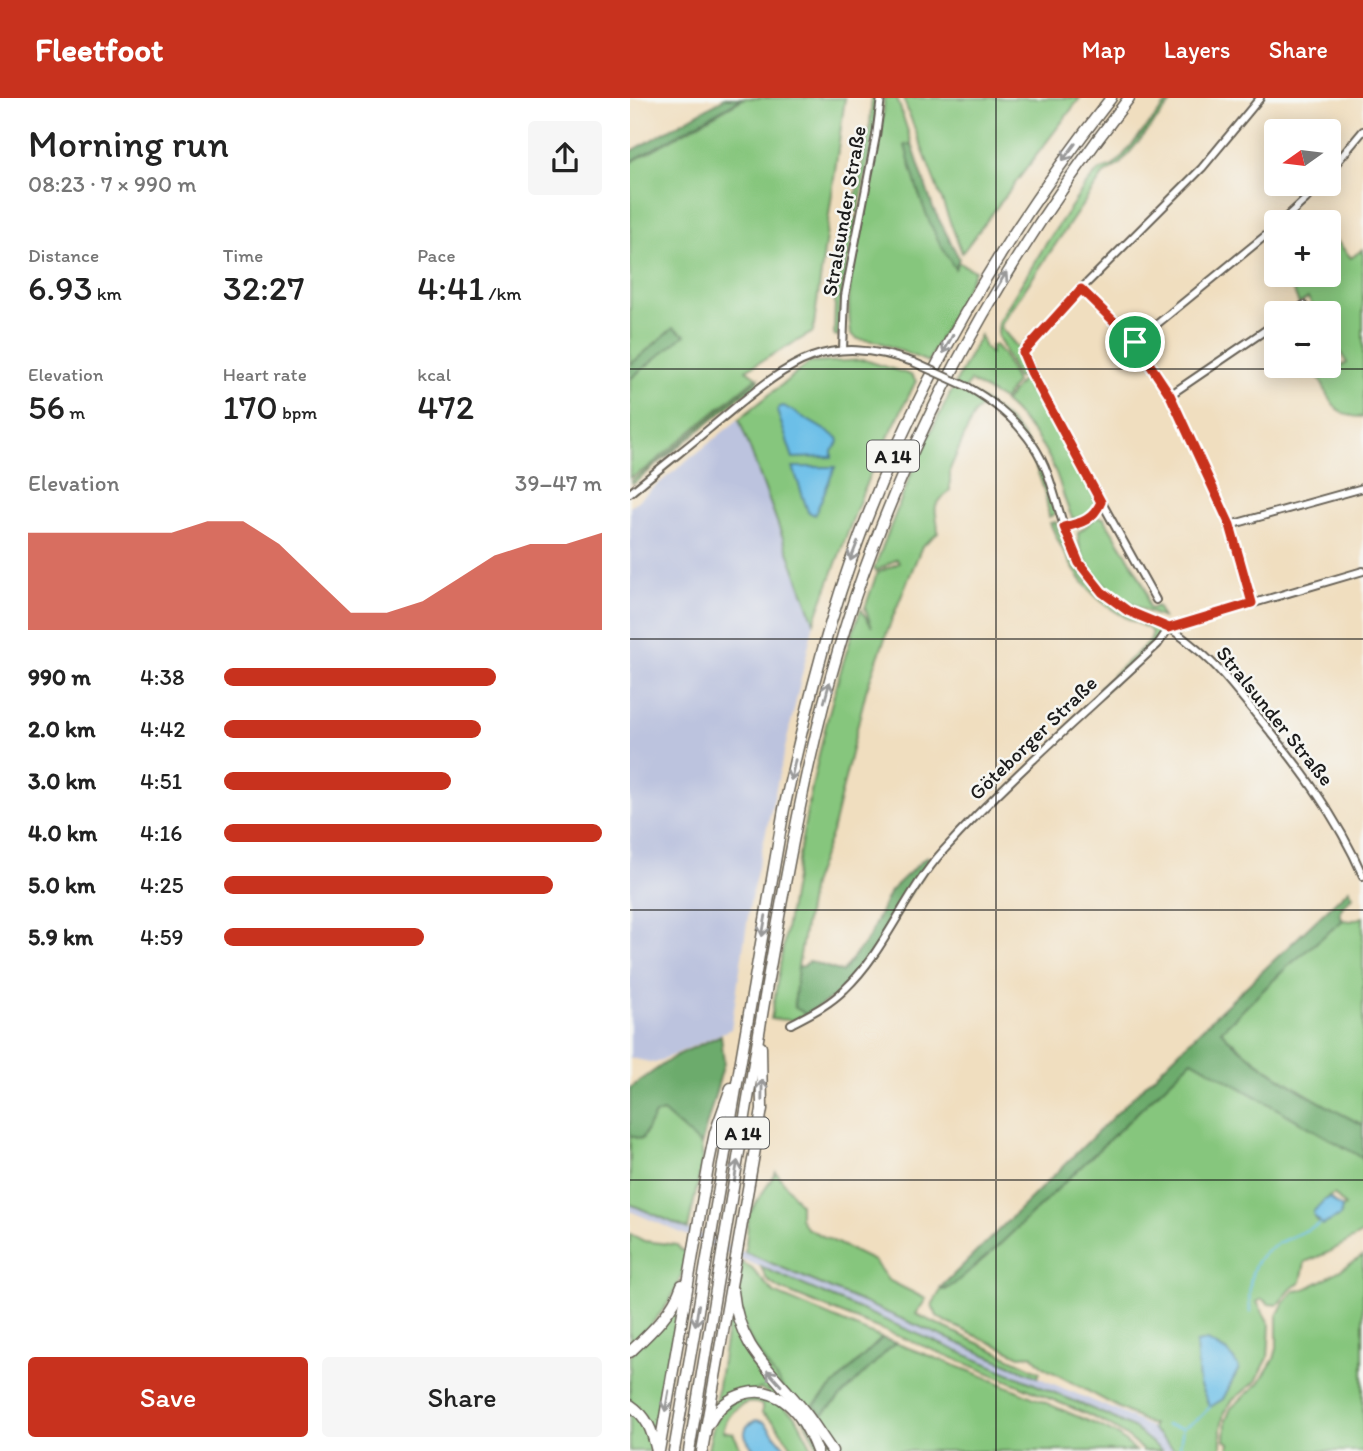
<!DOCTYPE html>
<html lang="en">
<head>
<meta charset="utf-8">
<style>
	body { margin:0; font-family:Itim,sans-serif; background:#f6f6f6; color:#222; height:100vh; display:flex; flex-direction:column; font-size:26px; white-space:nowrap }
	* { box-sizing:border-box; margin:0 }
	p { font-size:23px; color:#767676 }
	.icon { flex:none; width:38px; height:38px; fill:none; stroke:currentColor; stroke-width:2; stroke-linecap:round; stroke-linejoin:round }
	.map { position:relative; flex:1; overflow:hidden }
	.side { display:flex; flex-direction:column; background:#fff; width:630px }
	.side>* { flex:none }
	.needle { width:46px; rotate:256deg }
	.tools { position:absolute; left:634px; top:21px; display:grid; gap:14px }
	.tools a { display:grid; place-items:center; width:77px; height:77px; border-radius:7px; background:#fff; box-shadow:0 4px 18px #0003; font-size:35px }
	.pin { position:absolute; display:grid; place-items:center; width:60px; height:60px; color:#fff; margin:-30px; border:4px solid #fff; border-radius:50%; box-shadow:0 2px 7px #0007 }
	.round { display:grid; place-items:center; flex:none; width:74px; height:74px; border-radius:7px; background:#f6f6f6 }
	.headline { display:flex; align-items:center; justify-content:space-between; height:119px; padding:0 28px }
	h1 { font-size:38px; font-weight:600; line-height:52px }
	.figures { display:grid; grid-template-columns:repeat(3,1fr); gap:10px; height:119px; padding:7px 28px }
	.figures div { display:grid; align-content:center }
	.figures b { font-size:35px; font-weight:600 }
	.figures small { font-size:19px; font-weight:400 }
	.figures p { font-size:19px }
	.chart { height:196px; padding:14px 28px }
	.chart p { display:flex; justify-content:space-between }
	.chart svg { width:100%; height:126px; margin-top:7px; fill:#c8321e; opacity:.7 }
	.action { display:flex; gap:14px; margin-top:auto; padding:14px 28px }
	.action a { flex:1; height:80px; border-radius:7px; background:#c8321e; color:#fff; font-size:28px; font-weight:600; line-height:80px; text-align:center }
	.action a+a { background:#f6f6f6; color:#222 }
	ul { padding:0 28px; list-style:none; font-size:23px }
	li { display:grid; grid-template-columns:112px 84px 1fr; align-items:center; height:52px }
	li i { height:18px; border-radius:9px; background:#c8321e }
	header { display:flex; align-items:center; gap:42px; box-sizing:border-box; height:98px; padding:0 35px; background:#c8321e; color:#fff }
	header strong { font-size:33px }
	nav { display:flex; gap:38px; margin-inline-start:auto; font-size:24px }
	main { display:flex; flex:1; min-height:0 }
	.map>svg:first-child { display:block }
	.industrial { fill:#bcc3de }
	.green { fill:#86c67d; stroke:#51714c; stroke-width:2; fill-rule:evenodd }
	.forest { fill:#6cab6c; stroke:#446444; stroke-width:2 }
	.water { fill:#6cbfe8; stroke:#446e82; stroke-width:2 }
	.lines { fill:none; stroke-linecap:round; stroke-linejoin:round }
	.stream { stroke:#6cbfe8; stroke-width:2 }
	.minor-casing { stroke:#666055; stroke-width:10 }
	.highway-casing { stroke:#666055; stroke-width:13 }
	.minor { stroke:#fff; stroke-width:6 }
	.highway { stroke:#fff; stroke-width:10 }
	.minor-bridge-casing { stroke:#666055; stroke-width:10; stroke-linecap:butt }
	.minor-bridge { stroke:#fff; stroke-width:6 }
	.oneway { stroke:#999 }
	.route-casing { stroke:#fff; stroke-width:14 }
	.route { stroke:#c8321e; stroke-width:9 }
	.grid { fill:none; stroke:#1c1c1c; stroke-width:2; stroke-opacity:0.55 }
	.labels { text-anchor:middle; stroke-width:5; stroke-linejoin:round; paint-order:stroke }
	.shield { fill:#f6f6f2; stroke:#5d5d5c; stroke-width:2 }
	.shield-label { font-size:19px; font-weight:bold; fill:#1c1c1c }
	.street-label { font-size:21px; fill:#1c1c1c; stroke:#f6f6f2 }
</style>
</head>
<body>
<header>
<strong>Fleetfoot</strong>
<nav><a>Map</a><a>Layers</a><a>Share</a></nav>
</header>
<main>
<section class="side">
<div class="headline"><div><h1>Morning run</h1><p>08:23 · 7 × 990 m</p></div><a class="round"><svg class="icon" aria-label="share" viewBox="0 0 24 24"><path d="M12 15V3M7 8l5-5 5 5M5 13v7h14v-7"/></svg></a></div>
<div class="figures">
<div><p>Distance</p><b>6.93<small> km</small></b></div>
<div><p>Time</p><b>32:27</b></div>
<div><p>Pace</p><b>4:41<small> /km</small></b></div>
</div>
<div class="figures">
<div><p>Elevation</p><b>56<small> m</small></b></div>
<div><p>Heart rate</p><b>170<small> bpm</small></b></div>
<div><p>kcal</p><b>472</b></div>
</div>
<div class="chart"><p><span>Elevation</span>39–47 m</p>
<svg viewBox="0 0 160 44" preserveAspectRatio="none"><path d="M0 44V10L10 10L20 10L30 10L40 10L50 6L60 6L70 14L80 26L90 38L100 38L110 34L120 26L130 18L140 14L150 14L160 10V44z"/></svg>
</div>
<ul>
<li><b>990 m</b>4:38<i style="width:72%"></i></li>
<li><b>2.0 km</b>4:42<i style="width:68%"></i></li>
<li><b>3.0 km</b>4:51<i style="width:60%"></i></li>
<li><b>4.0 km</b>4:16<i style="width:100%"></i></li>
<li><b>5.0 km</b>4:25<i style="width:87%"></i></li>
<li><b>5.9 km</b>4:59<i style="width:53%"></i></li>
</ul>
<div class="action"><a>Save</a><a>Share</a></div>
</section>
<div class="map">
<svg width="733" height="1353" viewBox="0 0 733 1353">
	<rect width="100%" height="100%" fill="#f6f6f2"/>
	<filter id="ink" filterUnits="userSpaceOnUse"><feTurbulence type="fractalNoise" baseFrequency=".0143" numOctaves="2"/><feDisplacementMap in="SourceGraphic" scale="14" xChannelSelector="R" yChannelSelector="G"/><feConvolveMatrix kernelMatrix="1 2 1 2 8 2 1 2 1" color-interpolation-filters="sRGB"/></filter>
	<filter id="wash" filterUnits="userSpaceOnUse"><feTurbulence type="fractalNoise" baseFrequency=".00686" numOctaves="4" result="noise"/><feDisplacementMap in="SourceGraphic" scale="28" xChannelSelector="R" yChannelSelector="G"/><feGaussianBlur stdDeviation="1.57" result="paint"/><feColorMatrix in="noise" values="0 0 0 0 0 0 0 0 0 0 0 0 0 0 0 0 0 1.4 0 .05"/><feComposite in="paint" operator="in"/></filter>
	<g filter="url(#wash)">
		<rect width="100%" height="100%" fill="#f0debf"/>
		<g class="industrial">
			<path d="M109 321 184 524 121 799 101 931 25 965 0 960V409Z"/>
			<path d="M0 1106 487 1313 522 1330 546 1353H532L505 1331 481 1319 0 1113Z"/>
		</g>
		<g class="green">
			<path d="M115 0H215L183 234 116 272 127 279 17 370 0 380V281L54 237 43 231 0 267V65Z"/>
			<path d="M242 0H247L244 34 228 115 223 112 240 26Z"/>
			<path d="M254 0H267L282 46 275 47C289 95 297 128 325 170L328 164 345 173 298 264 249 244 228 241 221 236C209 158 253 78 254 0Z"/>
			<path d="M273 0H450L332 155Z"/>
			<path d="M541 0H545L490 66 473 77 371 226 372 231 389 251 406 233 407 235 391 254 392 261 399 274 387 280 368 238V224L417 144 455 88 468 73 483 68 490 61Z"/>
			<path d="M227 119 210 202 208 238H206L204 236 205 202 221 120Z"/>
			<path d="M706 142 721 160 733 151V319C703 319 702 303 689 280L717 265 698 234V215H687L678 200 669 206 657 177H698V149Z"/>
			<path d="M350 237 355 250 361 256V247H365L373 256 386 284 373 302 340 283 334 293 337 292C392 324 411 356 425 416L419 419C414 374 392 332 352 308L344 316 320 371V392C297 414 308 408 308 435L292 448 262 521 236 593 202 734 182 787 168 869 164 909 176 916 163 922 141 921C165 783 183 642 231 511L242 529 235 510 247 475 269 465 267 461 246 473 244 471 287 361Z"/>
			<path d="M235 262 281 277 286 283 239 378 184 524 109 321 179 265Z"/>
			<path d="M400 276 397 286 442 359 445 357C444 378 494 416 443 421 435 407 432 390 426 375 415 346 396 324 374 304L393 281Z"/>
			<path d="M129 280V284L3 386 1 383 19 371Z"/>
			<path d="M467 419 474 420C488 443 504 466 515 490 519 498 515 504 520 511L527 508 533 520C497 506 448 479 448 435Z"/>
			<path d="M426 424C444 480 475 506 527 530L530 534 527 544 474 593 470 589 521 542 522 535 518 530C462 507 444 479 420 425Z"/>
			<path d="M733 819V1027C690 1006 624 967 591 933L658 868 713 822 721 823Z"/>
			<path d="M562 962 733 1060V1135L697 1155 675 1164 671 1184 662 1190 647 1207 639 1206 632 1201 627 1204 640 1227 638 1260 626 1283 603 1302 594 1314 591 1330V1353H546L522 1331 523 1326H519L413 1269 402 1257 390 1258 316 1224 307 1218 302 1207 311 1192H316L365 1151ZM704 1096 715 1108 712 1110 710 1118 690 1126 684 1118 694 1102ZM577 1243 599 1255 609 1270 593 1301 580 1308Z"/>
			<path d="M33 1014 71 1047 73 1061 58 1131 0 1106V1038L12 1041 25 1016Z"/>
			<path d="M146 1074 170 1106V1120L176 1130 244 1163 258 1182 296 1201 286 1216 410 1274 408 1279 115 1154 119 1116Z"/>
			<path d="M0 1136 14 1143 47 1147 52 1153 58 1154C47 1203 32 1214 0 1250Z"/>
			<path d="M733 1158V1353H598L599 1345 595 1342 596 1322 601 1310 629 1285 644 1261 647 1250V1218L654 1204 664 1193C678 1194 719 1166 733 1158Z"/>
			<path d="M112 1164 122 1171 144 1195 252 1240 184 1307 192 1316 265 1245 353 1278 470 1328 486 1336 506 1353H205C180 1322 122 1259 113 1223 107 1202 108 1184 112 1164Z"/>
			<path d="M131 1169 481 1319 505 1331 532 1353H513C487 1325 450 1314 416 1299 328 1260 237 1227 148 1190L137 1182Z"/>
			<path d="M52 1198 28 1341 0 1304V1258Z"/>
			<path d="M101 1205 105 1221 197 1353H190L170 1315 130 1291 84 1313Z"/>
			<path d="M114 1298 142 1299 166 1319 184 1353H165L143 1323 132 1315V1307C113 1298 97 1316 93 1333L103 1335 112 1353H78C83 1321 86 1314 114 1298Z"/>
			<path d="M0 1310 14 1322 23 1353H0Z"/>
		</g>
		<g class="forest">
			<path d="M95 0H112L0 64V54Z"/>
			<path d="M282 46 303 110 329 160 325 171C298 130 287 94 275 47Z"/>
			<path d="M43 230 55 237 0 281V267Z"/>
			<path d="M297 758 301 763 229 874 202 900 176 916 164 909 168 869 174 868 179 863 212 874 239 839 260 793Z"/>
			<path d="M719 791 723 798 712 809 710 817 713 822 658 868 591 933C622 967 691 1006 733 1027V1060L562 962 365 1151 323 1187 311 1192 310 1190 581 922Z"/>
			<path d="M91 937 94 965 71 1047 33 1014 25 1016 12 1041 0 1038V990L45 958Z"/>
			<path d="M252 1240 265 1245 192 1317 184 1307Z"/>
		</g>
		<g class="water">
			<path d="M154 308 208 340 209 344 202 353V359L163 360 147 313 149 309Z"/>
			<path d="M163 369H205L185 417 178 414Z"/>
			<path d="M700 1100 712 1110 710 1118 693 1127 684 1118 683 1114 694 1102Z"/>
			<path d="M577 1243 599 1255 609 1270 593 1301 580 1309 569 1286 566 1245Z"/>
			<path d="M126 1322 134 1324 158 1353H125C115 1341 108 1330 126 1322Z"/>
		</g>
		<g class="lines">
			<g class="stream">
				<path d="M620 1214C615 1150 639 1150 690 1126"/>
				<path d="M536 1327 552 1330"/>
				<path d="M553 1353 550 1347 553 1330 568 1321 580 1309"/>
			</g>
		</g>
	</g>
	<g filter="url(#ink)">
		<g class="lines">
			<defs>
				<g id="minor">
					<path d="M698 75 733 33"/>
					<path d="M651 124 676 101 689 86"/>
					<path d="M451 191 505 244 540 297 600 427 622 505"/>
					<path d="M661 215 674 207"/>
					<path d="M505 244 646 129"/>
					<path d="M213 252 215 198 246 38 251 0"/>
					<path d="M338 289C373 309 404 337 418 377 431 412 435 449 459 479 470 493 484 506 499 513 512 520 526 523 538 530 549 535 559 545 568 552 590 570 607 593 625 615 667 665 707 718 733 778"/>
					<path d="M540 297 646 225"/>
					<path d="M0 395C30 370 61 346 91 321 158 266 193 233 283 264"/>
					<path d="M471 403 526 502"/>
					<path d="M600 427 733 390"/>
					<path d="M434 429C452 425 463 422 471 403L401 274 393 255 451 191 572 70 630 0"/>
					<path d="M161 926C180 916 199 907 215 891 256 852 275 795 313 753 380 679 456 614 528 546L539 530 733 473"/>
				</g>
				<g id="highway">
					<path d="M103 1193C108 1247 138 1270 170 1308 182 1322 191 1338 202 1353"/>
					<path d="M0 1254C21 1234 43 1214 52 1187"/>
					<path d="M0 1307C18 1319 22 1333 27 1353"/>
					<path d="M80 1324C96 1295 131 1283 158 1306 171 1317 181 1337 187 1353"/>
					<path d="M29 1353 79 1064 85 1035 101 990"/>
					<path d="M44 1353 154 711C172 629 192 545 220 465 280 296 370 141 481 0"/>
					<path d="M59 1353C86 1196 111 1038 138 881 163 736 189 590 242 452 305 285 390 141 499 0"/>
					<path d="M72 1353 132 1011 131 949"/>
				</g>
			</defs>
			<use href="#minor" class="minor-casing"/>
			<use href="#highway" class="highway-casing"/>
			<use href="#minor" class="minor"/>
			<use href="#highway" class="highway"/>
			<defs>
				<path id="minor-bridge" d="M283 264 338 289"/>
			</defs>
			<use href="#minor-bridge" class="minor-bridge-casing"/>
			<use href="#minor-bridge" class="minor-bridge"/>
		</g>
		<defs><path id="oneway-shaft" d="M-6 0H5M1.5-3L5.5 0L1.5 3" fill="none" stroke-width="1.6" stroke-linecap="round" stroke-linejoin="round" transform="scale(1.75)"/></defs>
		<g class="oneway">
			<use href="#oneway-shaft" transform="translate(439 54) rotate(127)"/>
			<use href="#oneway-shaft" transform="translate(371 183) rotate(-58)"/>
			<use href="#oneway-shaft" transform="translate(318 246) rotate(118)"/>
			<use href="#oneway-shaft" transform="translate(224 453) rotate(111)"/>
			<use href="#oneway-shaft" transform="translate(197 594) rotate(-75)"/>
			<use href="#oneway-shaft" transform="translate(163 672) rotate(102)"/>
			<use href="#oneway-shaft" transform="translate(134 828) rotate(100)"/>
			<use href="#oneway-shaft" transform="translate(132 992) rotate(-89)"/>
			<use href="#oneway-shaft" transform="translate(106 1073) rotate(-81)"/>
			<use href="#oneway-shaft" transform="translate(67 1217) rotate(99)"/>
			<use href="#oneway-shaft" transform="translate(144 1280) rotate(-132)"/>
			<use href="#oneway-shaft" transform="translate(37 1303) rotate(100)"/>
		</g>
	</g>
	<g class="lines" filter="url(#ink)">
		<defs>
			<path id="route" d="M451 191 505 244 540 297 600 427 622 505 539 530 498 513 472 494 449 465 434 429C452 425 463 422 471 404L401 274 393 255Z"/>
		</defs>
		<use href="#route" class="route-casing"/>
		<use href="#route" class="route"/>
	</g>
	<path class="grid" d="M366 0V1353M0 271H733M0 541H733M0 812H733M0 1082H733"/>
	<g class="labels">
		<g class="shield">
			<rect x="237" y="342.5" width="52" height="31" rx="5"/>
			<rect x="87" y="1019.5" width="52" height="31" rx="5"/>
		</g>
		<g class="shield-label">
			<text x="263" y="365">A 14</text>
			<text x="113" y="1042">A 14</text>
		</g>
		<g class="street-label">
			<text transform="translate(214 113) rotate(-80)" y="7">Stralsunder Straße</text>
			<text transform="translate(645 618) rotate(51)" y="7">Stralsunder Straße</text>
			<text transform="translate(403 640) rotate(-44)" y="7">Göteborger Straße</text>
		</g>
	</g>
</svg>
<div class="tools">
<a><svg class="needle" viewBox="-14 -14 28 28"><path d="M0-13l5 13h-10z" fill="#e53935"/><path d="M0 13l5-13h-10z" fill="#767676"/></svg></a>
<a>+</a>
<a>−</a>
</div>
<div class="pin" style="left:505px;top:244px;background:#1e9e55"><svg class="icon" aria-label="arrive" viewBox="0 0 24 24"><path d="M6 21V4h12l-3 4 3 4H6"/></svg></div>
</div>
</main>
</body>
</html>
